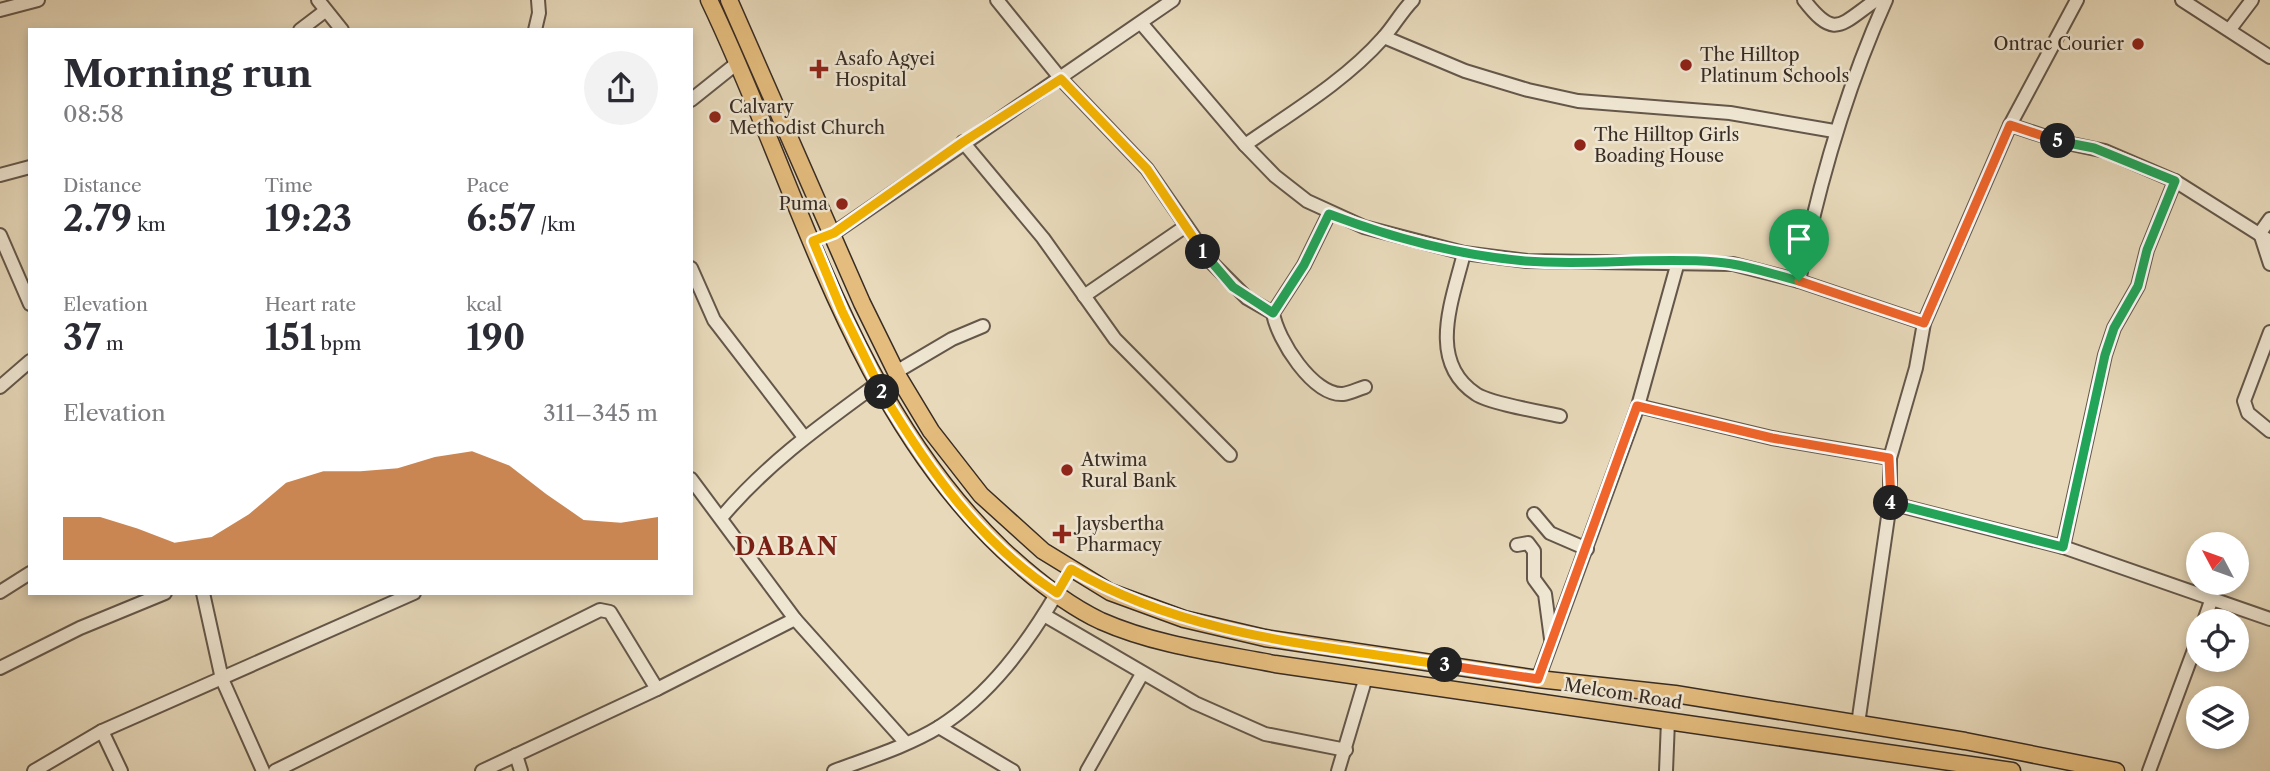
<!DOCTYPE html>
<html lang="en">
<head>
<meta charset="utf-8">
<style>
	body { margin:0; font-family:"Libre Caslon Text",serif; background:#f2f2f3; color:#2b2b33; height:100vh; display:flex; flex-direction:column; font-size:26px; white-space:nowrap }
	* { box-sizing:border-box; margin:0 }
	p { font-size:23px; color:#7c7c81 }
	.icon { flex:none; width:38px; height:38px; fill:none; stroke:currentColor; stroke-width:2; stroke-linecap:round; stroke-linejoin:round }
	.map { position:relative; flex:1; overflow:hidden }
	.drawer { position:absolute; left:28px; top:28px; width:665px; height:567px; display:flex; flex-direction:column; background:#fff; border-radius:0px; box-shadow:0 4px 10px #0003 }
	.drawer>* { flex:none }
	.needle { width:46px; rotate:311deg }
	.controls { position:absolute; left:2186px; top:532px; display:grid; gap:14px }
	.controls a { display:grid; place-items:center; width:63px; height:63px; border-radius:50%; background:#fff; box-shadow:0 4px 10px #0003; font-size:35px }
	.pin { position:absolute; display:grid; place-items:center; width:60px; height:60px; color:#fff; margin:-72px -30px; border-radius:50% 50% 50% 0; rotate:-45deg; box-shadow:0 0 7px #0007 }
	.pin .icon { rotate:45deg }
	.km { position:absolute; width:35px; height:35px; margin:-18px; border-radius:50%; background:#222; color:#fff; font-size:19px; line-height:35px; text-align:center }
	.round { display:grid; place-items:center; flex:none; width:74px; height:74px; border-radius:37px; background:#f2f2f3 }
	.head { display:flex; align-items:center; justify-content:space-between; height:119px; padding:0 35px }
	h1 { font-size:38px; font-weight:700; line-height:52px }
	.stats { display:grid; grid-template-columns:repeat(3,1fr); gap:10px; height:119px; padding:7px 35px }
	.stats div { display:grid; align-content:center }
	.stats b { font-size:35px; font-weight:700 }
	.stats small { font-size:19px; font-weight:400 }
	.stats p { font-size:19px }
	.chart { height:196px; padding:14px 35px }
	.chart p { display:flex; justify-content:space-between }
	.chart svg { width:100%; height:126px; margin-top:7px; fill:#b45309; opacity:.7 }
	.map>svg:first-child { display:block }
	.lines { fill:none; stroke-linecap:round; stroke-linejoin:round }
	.minor-casing { stroke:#64574a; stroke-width:16 }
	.major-casing { stroke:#382c24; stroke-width:19 }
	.minor { stroke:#efe6d2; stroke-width:12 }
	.major { stroke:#e4bc7d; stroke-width:16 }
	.split-1-casing { stroke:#fff; stroke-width:14 }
	.split-2-casing { stroke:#fff; stroke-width:14 }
	.split-3-casing { stroke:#fff; stroke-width:14 }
	.split-4-casing { stroke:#fff; stroke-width:14 }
	.split-5-casing { stroke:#fff; stroke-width:14 }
	.split-6-casing { stroke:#fff; stroke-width:14 }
	.split-1 { stroke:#22a559; stroke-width:9 }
	.split-2 { stroke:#f5b400; stroke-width:9 }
	.split-3 { stroke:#f5b400; stroke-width:9 }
	.split-4 { stroke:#f0652b; stroke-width:9 }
	.split-5 { stroke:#22a559; stroke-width:9 }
	.split-6 { stroke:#f0652b; stroke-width:9 }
	.poi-dot { fill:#8f2418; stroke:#efe6d2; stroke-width:2.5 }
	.labels { text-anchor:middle; stroke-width:5; stroke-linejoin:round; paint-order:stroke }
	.poi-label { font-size:18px; fill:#382c24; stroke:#efe6d2; text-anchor:start }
	.street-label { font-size:18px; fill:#382c24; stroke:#efe6d2 }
	.district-label { font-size:24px; font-weight:bold; letter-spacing:2px; fill:#7a1f14; stroke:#efe6d2 }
</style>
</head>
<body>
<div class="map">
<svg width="2270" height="771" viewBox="0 0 2270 771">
	<rect width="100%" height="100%" fill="#e7d9ba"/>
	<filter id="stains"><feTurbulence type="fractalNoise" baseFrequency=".00286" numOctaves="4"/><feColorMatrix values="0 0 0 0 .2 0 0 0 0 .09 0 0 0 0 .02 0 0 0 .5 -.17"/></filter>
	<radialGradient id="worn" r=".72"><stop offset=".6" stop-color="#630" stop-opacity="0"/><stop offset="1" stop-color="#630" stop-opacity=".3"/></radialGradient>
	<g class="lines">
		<defs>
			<g id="minor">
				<path d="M318 0 342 30"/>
				<path d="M997 0 1061 79 1147 169 1212 263 1247 298 1273 313"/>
				<path d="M1804 0C1835 40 1840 25 1876 0"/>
				<path d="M2182 0 2270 57"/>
				<path d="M0 10 38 0"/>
				<path d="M1141 23 1245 145 1275 176 1307 201 1364 227 1464 253 1527 261 1733 264 1799 281 1924 323"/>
				<path d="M2230 29 2252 0"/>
				<path d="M300 30 325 11"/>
				<path d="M535 30 539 13 538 0"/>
				<path d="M1384 37 1465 71 1528 90 1578 101 1730 113 1834 131"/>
				<path d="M691 100 736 64"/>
				<path d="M2010 125 2062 142 2105 151 2175 181 2270 241"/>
				<path d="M963 142 1043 238 1115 339 1230 455"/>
				<path d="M1245 145C1291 113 1345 81 1383 38 1394 26 1401 12 1413 0"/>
				<path d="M0 175 30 167"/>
				<path d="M1329 214 1304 265 1273 313C1277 339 1313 396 1343 394 1350 393 1358 389 1365 387"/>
				<path d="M2270 219 2260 233 2270 264"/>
				<path d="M834 233 1173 0"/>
				<path d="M0 235 30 304"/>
				<path d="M1464 253C1453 299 1426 361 1476 394 1489 403 1541 412 1560 416"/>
				<path d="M691 268 714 320 804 437"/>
				<path d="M1799 281C1819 183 1845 91 1886 0"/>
				<path d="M1084 296 1186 226"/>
				<path d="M2270 332 2244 401 2248 413 2270 431"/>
				<path d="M896 372 952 339 983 326"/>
				<path d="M0 387 30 361"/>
				<path d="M1638 406 1772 438 1890 458"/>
				<path d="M691 479 795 619 906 743"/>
				<path d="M1890 503 2063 547 2270 619"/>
				<path d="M1534 514 1550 533 1587 549"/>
				<path d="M721 518C766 464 821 425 877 384"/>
				<path d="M1517 545 1528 543 1534 551V579L1545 594 1551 639"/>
				<path d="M2063 547 2105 355 2114 328 2138 286 2147 250 2175 181"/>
				<path d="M0 592 30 573"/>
				<path d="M203 593 222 679 263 771"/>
				<path d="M1044 615 1195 703 1265 734 1346 750"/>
				<path d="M2204 621 2212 598"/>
				<path d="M0 668 80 628 165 593"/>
				<path d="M1538 679 1638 406 1678 262"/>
				<path d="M1858 724 1890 503V458L1916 368 1924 323 2010 125 2077 0"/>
				<path d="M939 727 1013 771"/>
				<path d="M102 731 121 771"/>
				<path d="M516 755 521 771"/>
				<path d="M34 771 102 731 414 593"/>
				<path d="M275 771 600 610 610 612 657 689"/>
				<path d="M482 771 657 689 795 619"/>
				<path d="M834 771C869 758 908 746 939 727 990 695 1027 644 1057 593"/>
				<path d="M1087 771 1142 674"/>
				<path d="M1338 771 1366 677"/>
				<path d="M1666 771 1668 721"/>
				<path d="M2149 771 2198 639"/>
			</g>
			<g id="major">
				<path d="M709 0C799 187 849 403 1003 550 1032 577 1065 604 1101 621 1155 645 1218 653 1275 664L2012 771"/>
				<path d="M729 0 862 303 899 378 931 431 981 495 1043 551 1110 592 1184 619 1265 638 1538 679 1675 694 1965 741 2116 771"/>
			</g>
		</defs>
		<use href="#minor" class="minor-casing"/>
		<use href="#major" class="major-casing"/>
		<use href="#minor" class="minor"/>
		<use href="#major" class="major"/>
	</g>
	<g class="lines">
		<defs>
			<path id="split-1" d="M1203 252 1233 287 1273 313 1304 265 1329 214C1392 238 1458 255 1525 261 1589 266 1653 257 1716 262 1744 264 1772 274 1799 281"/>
			<path id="split-2" d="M882 392 842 311 813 241 834 233 963 142 1061 79 1147 169 1203 252"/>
			<path id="split-3" d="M882 392C928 469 980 543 1057 593L1071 569C1185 636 1317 645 1445 665"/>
			<path id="split-4" d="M1445 665 1538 679 1637 406 1772 438 1889 458 1891 503"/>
			<path id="split-5" d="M1891 503 2063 547 2105 355 2114 328 2138 286 2147 250 2175 181 2094 148 2058 141"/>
			<path id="split-6" d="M1799 281 1924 323 2010 125 2058 141"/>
		</defs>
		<use href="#split-1" class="split-1-casing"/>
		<use href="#split-2" class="split-2-casing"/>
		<use href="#split-3" class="split-3-casing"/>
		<use href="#split-4" class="split-4-casing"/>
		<use href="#split-5" class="split-5-casing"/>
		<use href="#split-6" class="split-6-casing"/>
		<use href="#split-1" class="split-1"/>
		<use href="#split-2" class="split-2"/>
		<use href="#split-3" class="split-3"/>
		<use href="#split-4" class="split-4"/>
		<use href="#split-5" class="split-5"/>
		<use href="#split-6" class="split-6"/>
	</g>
	<g class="poi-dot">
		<circle cx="2138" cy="44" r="7"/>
		<circle cx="1686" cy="65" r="7"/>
		<path d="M815.5 58.5h7v7h7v7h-7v7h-7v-7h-7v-7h7z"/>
		<circle cx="715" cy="117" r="7"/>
		<circle cx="1580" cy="145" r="7"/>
		<circle cx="842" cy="204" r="7"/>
		<circle cx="1067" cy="470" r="7"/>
		<path d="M1058.5 523.5h7v7h7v7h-7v7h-7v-7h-7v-7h7z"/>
	</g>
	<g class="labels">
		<g class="poi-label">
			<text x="2124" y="50" text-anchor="end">Ontrac Courier</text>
			<text x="1700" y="61">The Hilltop<tspan x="1700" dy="21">Platinum Schools</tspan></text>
			<text x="835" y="65">Asafo Agyei<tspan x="835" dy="21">Hospital</tspan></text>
			<text x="729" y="113">Calvary<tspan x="729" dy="21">Methodist Church</tspan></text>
			<text x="1594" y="141">The Hilltop Girls<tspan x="1594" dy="21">Boading House</tspan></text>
			<text x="828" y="210" text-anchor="end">Puma</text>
			<text x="1081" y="466">Atwima<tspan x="1081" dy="21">Rural Bank</tspan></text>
			<text x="1076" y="530">Jaysbertha<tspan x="1076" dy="21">Pharmacy</tspan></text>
		</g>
		<g class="street-label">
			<text transform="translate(1623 694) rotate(9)" y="6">Melcom Road</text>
		</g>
		<g class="district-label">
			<text x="787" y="555">DABAN</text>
		</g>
	</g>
	<rect width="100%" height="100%" filter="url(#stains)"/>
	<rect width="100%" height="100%" fill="url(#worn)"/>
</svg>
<div class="controls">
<a><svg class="needle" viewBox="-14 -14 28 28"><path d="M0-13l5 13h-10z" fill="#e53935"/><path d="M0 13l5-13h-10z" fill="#7c7c81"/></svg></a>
<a><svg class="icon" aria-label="locate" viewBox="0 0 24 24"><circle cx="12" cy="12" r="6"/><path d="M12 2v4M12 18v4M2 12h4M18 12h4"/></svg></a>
<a><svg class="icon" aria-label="layers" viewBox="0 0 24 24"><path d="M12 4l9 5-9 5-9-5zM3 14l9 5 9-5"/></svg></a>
</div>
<div class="pin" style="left:1799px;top:281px;background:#1e9e55"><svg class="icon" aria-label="arrive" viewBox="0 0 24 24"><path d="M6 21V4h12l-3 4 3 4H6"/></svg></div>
<b class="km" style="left:1203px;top:252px">1</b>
<b class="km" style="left:882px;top:392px">2</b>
<b class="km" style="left:1445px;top:665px">3</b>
<b class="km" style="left:1891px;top:503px">4</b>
<b class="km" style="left:2058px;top:141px">5</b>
<section class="drawer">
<div class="head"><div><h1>Morning run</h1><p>08:58</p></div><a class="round"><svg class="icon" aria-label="share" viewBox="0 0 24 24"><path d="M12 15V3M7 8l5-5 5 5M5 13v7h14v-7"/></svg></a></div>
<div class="stats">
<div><p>Distance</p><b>2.79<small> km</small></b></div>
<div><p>Time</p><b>19:23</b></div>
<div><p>Pace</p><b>6:57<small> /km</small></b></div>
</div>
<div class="stats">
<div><p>Elevation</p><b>37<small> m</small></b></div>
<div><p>Heart rate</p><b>151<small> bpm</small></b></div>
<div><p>kcal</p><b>190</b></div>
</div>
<div class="chart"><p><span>Elevation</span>311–345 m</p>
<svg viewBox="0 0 160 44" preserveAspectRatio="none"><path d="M0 44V29L10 29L20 33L30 38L40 36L50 28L60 17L70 13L80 13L90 12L100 8L110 6L120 11L130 21L140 30L150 31L160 29V44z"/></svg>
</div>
</section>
</div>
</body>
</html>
